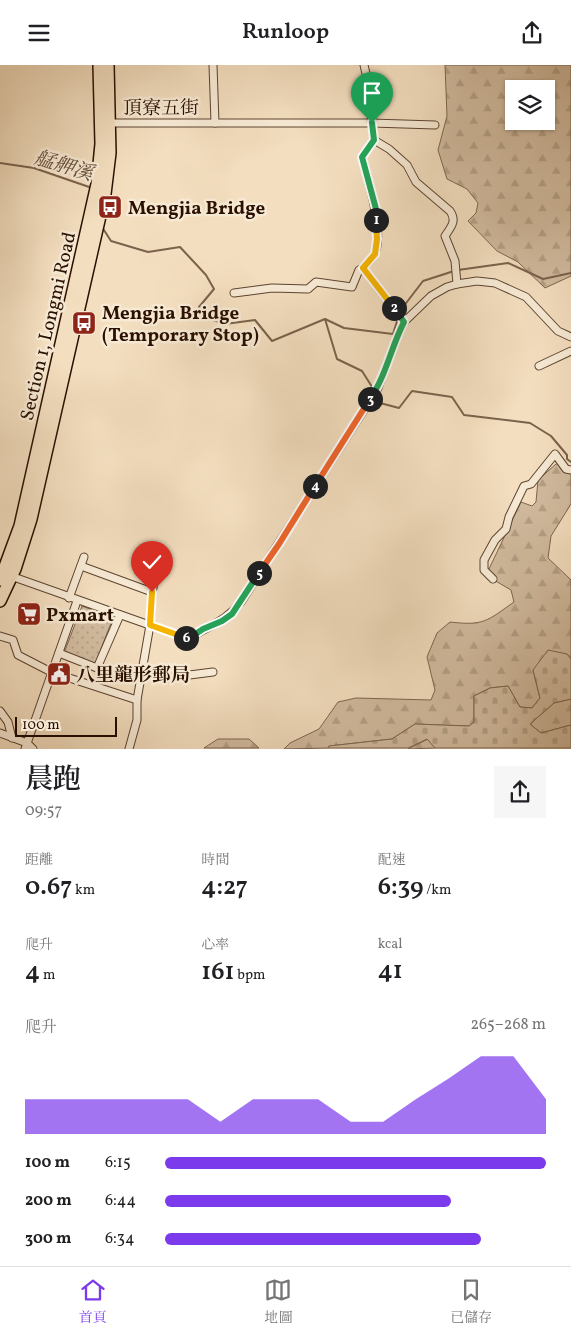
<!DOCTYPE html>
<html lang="zh-TW">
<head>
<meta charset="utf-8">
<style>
	body { margin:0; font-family:Vollkorn,"Noto Serif TC",serif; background:#f6f6f6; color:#202124; height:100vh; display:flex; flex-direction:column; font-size:19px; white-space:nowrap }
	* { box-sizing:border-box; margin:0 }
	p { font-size:16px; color:#757577 }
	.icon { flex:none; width:28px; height:28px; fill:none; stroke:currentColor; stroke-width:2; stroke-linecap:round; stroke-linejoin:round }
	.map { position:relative; height:684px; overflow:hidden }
	.sheet { display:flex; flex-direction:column; background:#fff; flex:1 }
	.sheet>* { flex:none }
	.buttons { position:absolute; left:505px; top:15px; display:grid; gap:10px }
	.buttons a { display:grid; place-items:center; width:50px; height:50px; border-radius:0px; background:#fff; box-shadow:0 1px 4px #0004; font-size:25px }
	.scale { position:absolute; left:15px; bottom:12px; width:102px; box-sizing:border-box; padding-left:5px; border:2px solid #2a1000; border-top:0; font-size:14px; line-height:18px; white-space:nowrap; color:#2a1000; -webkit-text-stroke:4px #f7ead5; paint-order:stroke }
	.pin { position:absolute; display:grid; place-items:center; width:42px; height:42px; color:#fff; margin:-51px -21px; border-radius:50% 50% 50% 0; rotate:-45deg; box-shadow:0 0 5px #0007 }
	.pin .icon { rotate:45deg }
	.km { position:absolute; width:25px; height:25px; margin:-12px; border-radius:50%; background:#222; color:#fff; font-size:14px; line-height:25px; text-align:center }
	.round { display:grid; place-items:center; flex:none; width:52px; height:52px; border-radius:0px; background:#f6f6f6 }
	.overview { display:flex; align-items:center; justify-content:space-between; height:85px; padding:0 25px }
	h1 { font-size:28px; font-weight:600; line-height:38px }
	.figures { display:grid; grid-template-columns:repeat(3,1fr); gap:8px; height:85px; padding:5px 25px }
	.figures div { display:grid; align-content:center }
	.figures b { font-size:25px; font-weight:600 }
	.figures small { font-size:14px; font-weight:400 }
	.figures p { font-size:14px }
	.chart { height:140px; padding:10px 25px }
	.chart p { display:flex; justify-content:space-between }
	.chart svg { width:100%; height:90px; margin-top:5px; fill:#7c3aed; opacity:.7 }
	ul { padding:0 25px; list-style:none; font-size:16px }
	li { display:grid; grid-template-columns:80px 60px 1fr; align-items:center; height:38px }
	li i { height:12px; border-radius:6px; background:#7c3aed }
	header { display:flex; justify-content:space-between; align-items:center; height:65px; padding:0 25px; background:#fff; font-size:22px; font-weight:600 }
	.dock { display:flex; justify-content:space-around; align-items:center; height:70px; border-top:1px solid #e0e0e0; background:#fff; font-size:14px; color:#757577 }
	.dock a { display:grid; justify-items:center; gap:2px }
	.dock .active { color:#7c3aed }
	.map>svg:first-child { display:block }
	.forest { fill:url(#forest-firs); stroke:#7e6650; fill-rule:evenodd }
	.cemetery { fill:url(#cemetery-stones); stroke:#7e6650 }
	.park { fill:url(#park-dots); stroke:#7e6650 }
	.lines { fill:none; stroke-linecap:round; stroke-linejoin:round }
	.stream { stroke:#7a624c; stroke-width:2 }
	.street-casing { stroke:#5c4430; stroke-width:9 }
	.primary-casing { stroke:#2a1000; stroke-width:14 }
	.street { stroke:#f7ead5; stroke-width:7 }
	.primary { stroke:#f3debf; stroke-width:11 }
	.split-1-casing { stroke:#fff; stroke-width:10 }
	.split-2-casing { stroke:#fff; stroke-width:10 }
	.split-3-casing { stroke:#fff; stroke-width:10 }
	.split-4-casing { stroke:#fff; stroke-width:10 }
	.split-5-casing { stroke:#fff; stroke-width:10 }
	.split-6-casing { stroke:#fff; stroke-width:10 }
	.split-7-casing { stroke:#fff; stroke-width:10 }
	.split-1 { stroke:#22a559; stroke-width:6 }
	.split-2 { stroke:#f5b400; stroke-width:6 }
	.split-3 { stroke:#22a559; stroke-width:6 }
	.split-4 { stroke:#f0652b; stroke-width:6 }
	.split-5 { stroke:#f0652b; stroke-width:6 }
	.split-6 { stroke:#22a559; stroke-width:6 }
	.split-7 { stroke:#f5b400; stroke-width:6 }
	.labels { text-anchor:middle; stroke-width:5; stroke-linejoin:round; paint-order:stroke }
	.street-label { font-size:19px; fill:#2a1000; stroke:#f7ead5 }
	.poi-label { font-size:19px; font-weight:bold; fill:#2a1000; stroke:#f7ead5; text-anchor:start }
	.water-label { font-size:20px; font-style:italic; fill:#664d39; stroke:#f7ead5 }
</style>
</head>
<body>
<header><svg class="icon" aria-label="menu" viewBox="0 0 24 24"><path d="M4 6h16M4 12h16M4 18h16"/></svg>Runloop<svg class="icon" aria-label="share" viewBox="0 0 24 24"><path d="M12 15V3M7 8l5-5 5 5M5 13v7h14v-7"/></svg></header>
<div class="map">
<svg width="571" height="684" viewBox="0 0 571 684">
	<defs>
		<pattern id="forest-firs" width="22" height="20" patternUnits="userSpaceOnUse" patternTransform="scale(1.25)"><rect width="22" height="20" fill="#d1bb9f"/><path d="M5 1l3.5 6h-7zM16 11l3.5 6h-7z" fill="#b4a087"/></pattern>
		<pattern id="cemetery-stones" width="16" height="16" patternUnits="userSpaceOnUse" patternTransform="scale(1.25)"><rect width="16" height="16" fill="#d1bb9f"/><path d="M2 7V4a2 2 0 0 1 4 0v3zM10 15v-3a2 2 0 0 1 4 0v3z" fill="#b4a087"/></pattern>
		<pattern id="park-dots" width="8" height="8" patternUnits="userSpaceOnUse" patternTransform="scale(1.25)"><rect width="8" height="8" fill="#d1bb9f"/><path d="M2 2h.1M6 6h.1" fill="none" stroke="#b4a087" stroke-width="1.8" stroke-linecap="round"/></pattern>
	</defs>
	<rect width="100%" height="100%" fill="#f3debf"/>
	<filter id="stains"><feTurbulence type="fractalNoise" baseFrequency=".004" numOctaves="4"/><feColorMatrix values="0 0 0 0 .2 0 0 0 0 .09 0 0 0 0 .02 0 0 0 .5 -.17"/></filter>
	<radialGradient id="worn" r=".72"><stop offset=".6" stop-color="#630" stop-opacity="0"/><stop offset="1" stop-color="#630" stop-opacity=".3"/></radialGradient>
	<g class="forest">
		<path d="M445 0H571V211L545 223 518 197 497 186 468 156 476 148 478 138 467 124 447 114 438 85 447 51ZM514 24H546V56H514Z"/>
		<path d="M556 399H562L571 409V439L551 471 548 493 571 515V594L567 589 533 605 540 633 532 643 520 642 508 621 490 623 474 631V657L469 661 415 659 392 674 329 681 328 683 284 684 290 678 319 664 338 637 356 633 431 635 435 625 427 592 437 568 450 557C484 561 487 556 514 537L511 525 487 511 488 506 521 437 532 441 536 437 538 415Z"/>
		<path d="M571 634V660L541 668 530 659 554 638Z"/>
		<path d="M218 674H249L259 683H204Z"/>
		<path d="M428 674 435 683 408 684Z"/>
	</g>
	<path class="cemetery" d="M548 585 567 589 571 594V634L554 638 530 659 541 668 571 660V683H435L427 674 408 683H328L329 681 392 674 415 659 469 661 474 657V631L490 623 508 621 520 642 532 643 540 633 533 605Z"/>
	<path class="park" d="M82 541 113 553 95 599 64 588Z"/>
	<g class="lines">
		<g class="stream">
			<path d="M0 98 34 103 92 123"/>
			<path d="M102 162 111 176 148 187 180 182 206 210 214 224 199 242 207 253 225 259 255 255 272 276 325 254 337 294 362 306 374 325"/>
			<path d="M458 205 508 198 543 214 571 208"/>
			<path d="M400 246 423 216 454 206"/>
			<path d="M325 254 344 263 393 269 398 253"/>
			<path d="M376 329 380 338 399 343 412 326 452 332 464 350 530 358 551 371 567 390V394L571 397"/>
		</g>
		<defs>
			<g id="street">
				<path d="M364 0 367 13 374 75 362 92C368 114 384 167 375 188 373 193 367 199 363 203L404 257"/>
				<path d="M110 58H215L213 0"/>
				<path d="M215 58H372L435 60"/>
				<path d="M374 75 389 84 407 100 416 117 450 146C457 156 451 162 445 171L455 196 457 219"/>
				<path d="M234 228 272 223 308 224 316 217 352 222 359 205 363 203"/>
				<path d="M539 301 571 286"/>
				<path d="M81 501 152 527"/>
				<path d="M8 510 189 574C209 560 224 558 241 537L378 323 398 270 404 257 431 231 447 222 457 219 477 216 495 218 526 232 558 266 571 272"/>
				<path d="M493 514 484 505V495L495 475 506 464 509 452 524 421 531 419 555 389 566 404 571 405"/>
				<path d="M69 533 84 492"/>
				<path d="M0 571 13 575 18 590 51 607 137 635"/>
				<path d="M59 588 97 603 120 550"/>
				<path d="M142 605 166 613 213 607"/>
				<path d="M0 646 8 657 12 673"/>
				<path d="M0 668 27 678 33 684"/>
				<path d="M25 684 77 536"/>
				<path d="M129 684 137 655V635L150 560 152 527 155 514"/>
			</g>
			<g id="primary">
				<path d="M0 515 20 461 97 119 101 79 99 0"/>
				<path d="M0 536 15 504 31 454 105 129 110 88 108 0"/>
			</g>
		</defs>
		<use href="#street" class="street-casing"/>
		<use href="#primary" class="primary-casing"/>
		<use href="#street" class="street"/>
		<use href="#primary" class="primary"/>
	</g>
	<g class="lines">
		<defs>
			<path id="split-1" d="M372 58 374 75 362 92 376 144V155"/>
			<path id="split-2" d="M376 155 377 174 375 189 363 203 394 243"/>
			<path id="split-3" d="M370 334C386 311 391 282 404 257L394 243"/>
			<path id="split-4" d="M315 421 370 334"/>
			<path id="split-5" d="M259 508 279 479 315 421"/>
			<path id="split-6" d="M186 573 188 574 203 564 222 556 232 549 259 508"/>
			<path id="split-7" d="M152 527 150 560 186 573"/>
		</defs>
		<use href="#split-1" class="split-1-casing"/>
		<use href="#split-2" class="split-2-casing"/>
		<use href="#split-3" class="split-3-casing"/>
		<use href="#split-4" class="split-4-casing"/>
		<use href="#split-5" class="split-5-casing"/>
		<use href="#split-6" class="split-6-casing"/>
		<use href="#split-7" class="split-7-casing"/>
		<use href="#split-1" class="split-1"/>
		<use href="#split-2" class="split-2"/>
		<use href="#split-3" class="split-3"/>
		<use href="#split-4" class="split-4"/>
		<use href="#split-5" class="split-5"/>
		<use href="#split-6" class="split-6"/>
		<use href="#split-7" class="split-7"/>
	</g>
	<defs>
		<symbol id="bus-square" viewBox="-11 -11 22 22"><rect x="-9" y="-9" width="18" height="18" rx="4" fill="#8f2418" stroke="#f7ead5"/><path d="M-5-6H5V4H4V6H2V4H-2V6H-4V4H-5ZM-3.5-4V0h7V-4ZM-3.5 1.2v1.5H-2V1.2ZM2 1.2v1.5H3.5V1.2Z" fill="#fff"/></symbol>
		<symbol id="supermarket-square" viewBox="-11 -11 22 22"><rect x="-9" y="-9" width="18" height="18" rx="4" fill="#8f2418" stroke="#f7ead5"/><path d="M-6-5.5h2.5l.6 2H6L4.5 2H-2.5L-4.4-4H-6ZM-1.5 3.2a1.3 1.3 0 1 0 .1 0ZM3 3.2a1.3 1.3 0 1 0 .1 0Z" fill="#fff"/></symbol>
		<symbol id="civic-square" viewBox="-11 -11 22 22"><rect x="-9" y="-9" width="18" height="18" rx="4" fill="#8f2418" stroke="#f7ead5"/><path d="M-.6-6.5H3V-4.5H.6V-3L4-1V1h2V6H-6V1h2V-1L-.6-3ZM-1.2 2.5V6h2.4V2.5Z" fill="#fff"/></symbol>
	</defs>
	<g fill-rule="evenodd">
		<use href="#bus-square" x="96" y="128" width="28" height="28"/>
		<use href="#bus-square" x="70" y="244" width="28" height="28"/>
		<use href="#supermarket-square" x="15" y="535" width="28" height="28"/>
		<use href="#civic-square" x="45" y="595" width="28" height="28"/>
	</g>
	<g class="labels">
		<g class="street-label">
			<text x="161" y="49">頂寮五街</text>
			<text transform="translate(47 261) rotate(-77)" y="7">Section 1, Longmi Road</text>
		</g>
		<g class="poi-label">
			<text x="128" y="149">Mengjia Bridge</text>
			<text x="102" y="254">Mengjia Bridge<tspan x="102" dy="22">(Temporary Stop)</tspan></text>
			<text x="46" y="556">Pxmart</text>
			<text x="76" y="616">八里龍形郵局</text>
		</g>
		<g class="water-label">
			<text transform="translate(64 100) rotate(17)" y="7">艋舺溪</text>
		</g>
	</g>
	<rect width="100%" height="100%" filter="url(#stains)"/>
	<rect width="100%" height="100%" fill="url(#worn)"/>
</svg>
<div class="buttons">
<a><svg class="icon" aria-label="layers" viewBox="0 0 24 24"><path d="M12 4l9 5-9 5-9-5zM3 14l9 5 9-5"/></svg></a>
</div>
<div class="scale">100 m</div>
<div class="pin" style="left:372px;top:58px;background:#1e9e55"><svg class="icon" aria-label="arrive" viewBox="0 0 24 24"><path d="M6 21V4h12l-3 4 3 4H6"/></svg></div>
<div class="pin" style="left:152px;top:527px;background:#d93025"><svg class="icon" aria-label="check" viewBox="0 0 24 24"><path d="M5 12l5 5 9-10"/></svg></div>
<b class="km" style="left:376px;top:155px">1</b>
<b class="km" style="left:394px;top:243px">2</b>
<b class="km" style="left:370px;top:334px">3</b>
<b class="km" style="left:315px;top:421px">4</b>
<b class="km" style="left:259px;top:508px">5</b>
<b class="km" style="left:186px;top:573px">6</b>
</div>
<section class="sheet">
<div class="overview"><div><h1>晨跑</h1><p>09:57</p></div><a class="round"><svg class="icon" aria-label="share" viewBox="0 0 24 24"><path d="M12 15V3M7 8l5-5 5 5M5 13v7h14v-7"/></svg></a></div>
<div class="figures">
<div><p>距離</p><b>0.67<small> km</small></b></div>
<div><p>時間</p><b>4:27</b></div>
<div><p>配速</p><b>6:39<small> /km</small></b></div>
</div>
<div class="figures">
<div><p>爬升</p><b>4<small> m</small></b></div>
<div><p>心率</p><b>161<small> bpm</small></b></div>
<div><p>kcal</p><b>41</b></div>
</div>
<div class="chart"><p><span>爬升</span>265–268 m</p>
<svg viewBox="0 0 160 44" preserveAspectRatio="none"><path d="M0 44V27L10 27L20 27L30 27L40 27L50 27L60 38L70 27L80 27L90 27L100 38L110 38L120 27L130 17L140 6L150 6L160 27V44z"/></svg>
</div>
<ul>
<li><b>100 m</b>6:15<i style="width:100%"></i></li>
<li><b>200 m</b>6:44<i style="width:75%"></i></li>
<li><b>300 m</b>6:34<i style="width:83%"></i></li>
</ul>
</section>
<nav class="dock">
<a class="active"><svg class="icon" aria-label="home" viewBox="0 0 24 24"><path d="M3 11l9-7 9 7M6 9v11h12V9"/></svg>首頁</a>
<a><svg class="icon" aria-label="map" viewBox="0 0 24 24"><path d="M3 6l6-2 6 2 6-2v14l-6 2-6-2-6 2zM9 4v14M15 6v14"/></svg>地圖</a>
<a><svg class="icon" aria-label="saved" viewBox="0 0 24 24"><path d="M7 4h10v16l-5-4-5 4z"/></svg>已儲存</a>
</nav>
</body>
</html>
